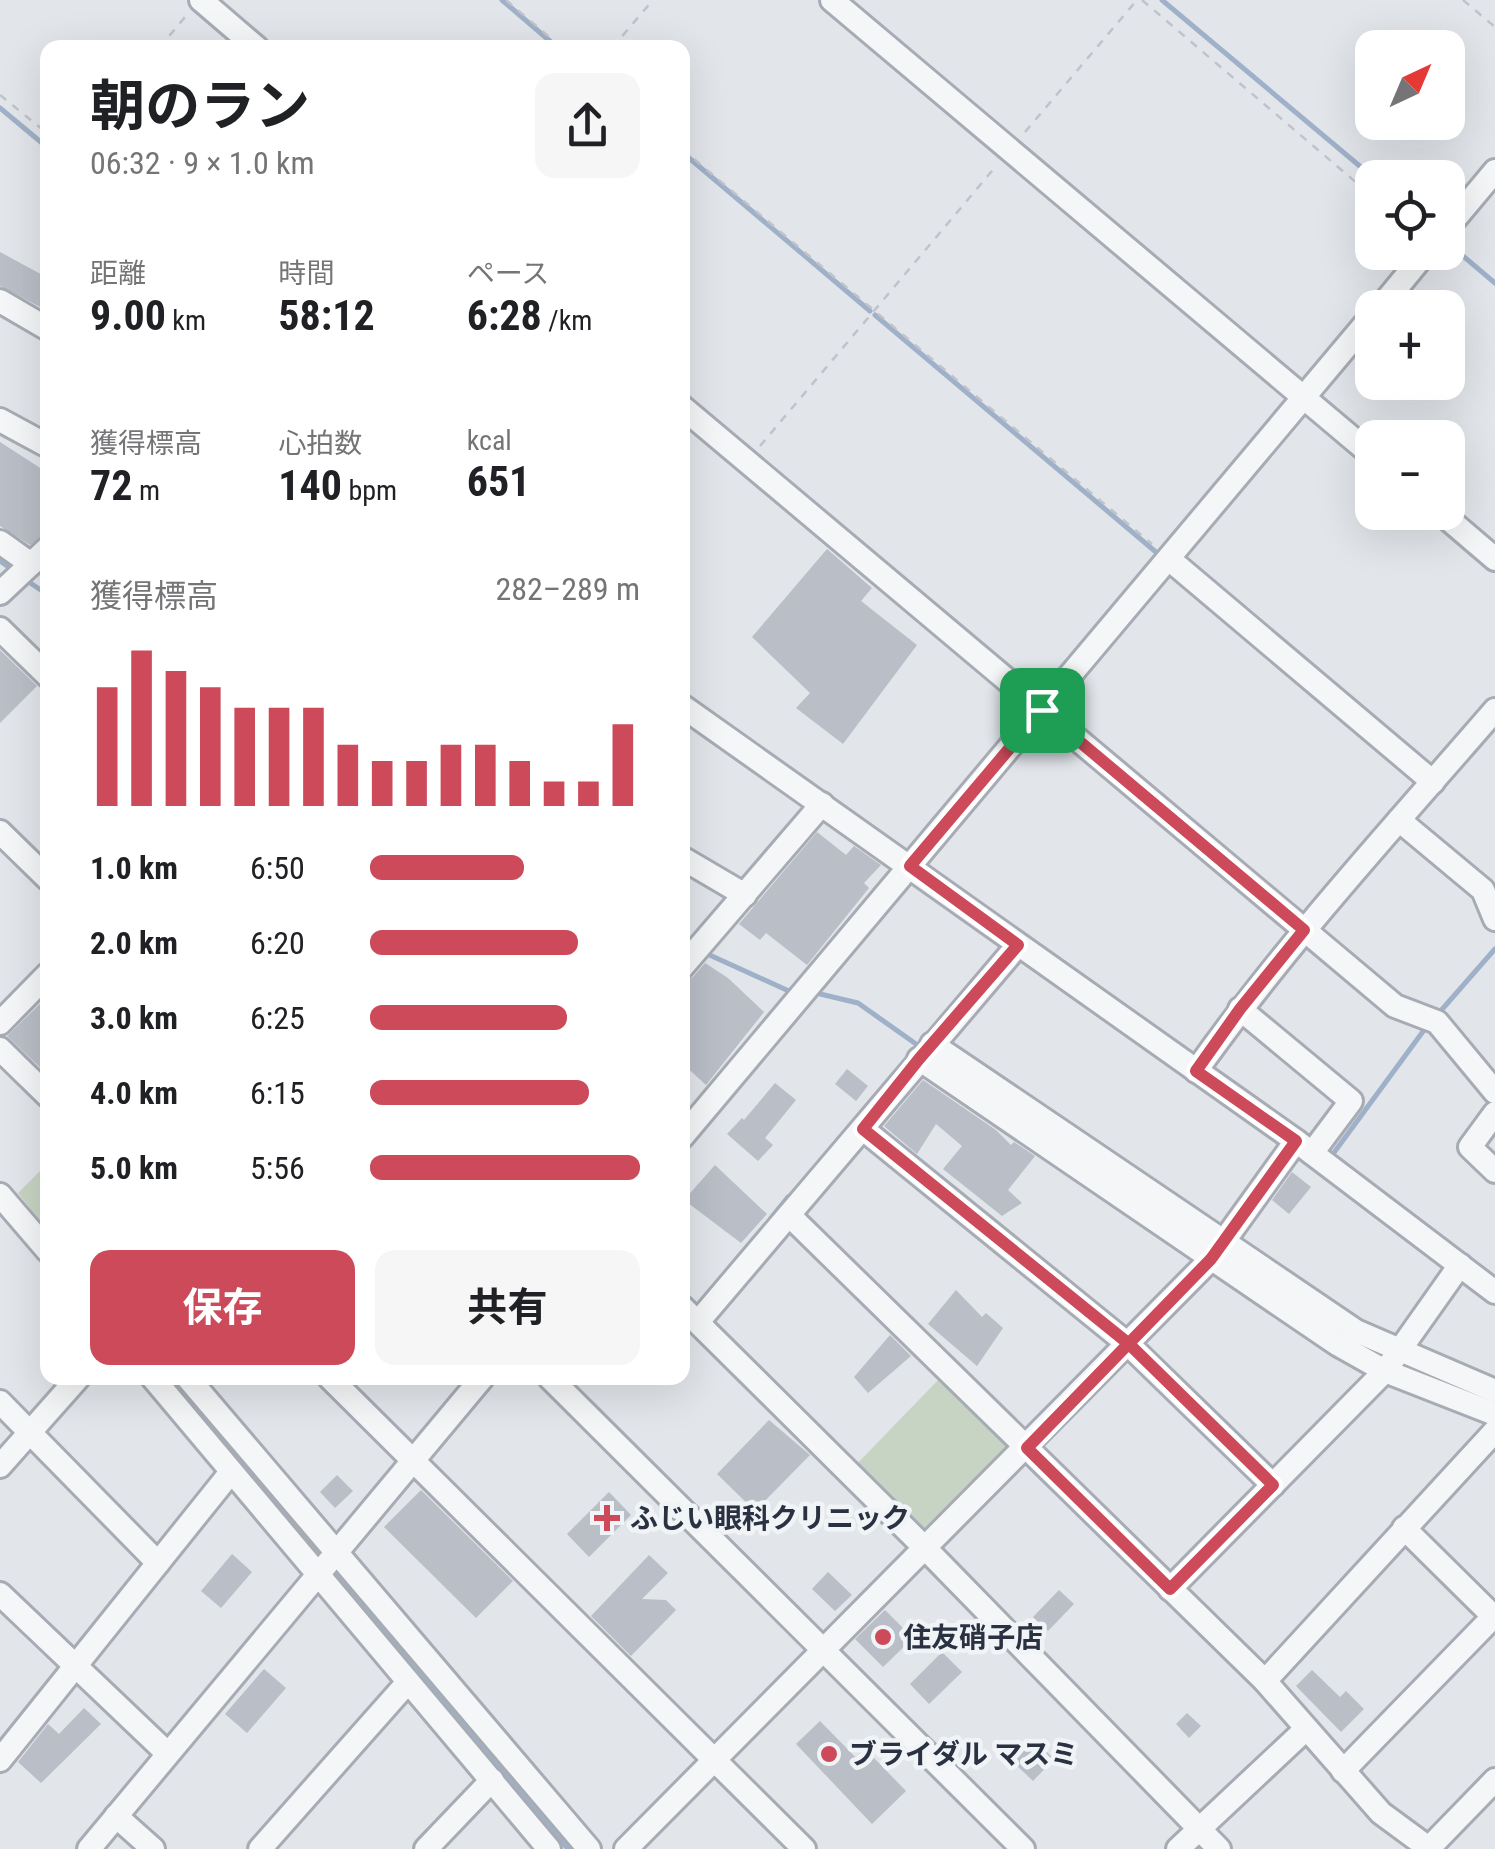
<!DOCTYPE html>
<html lang="ja">
<head>
<meta charset="utf-8">
<style>
	body { margin:0; font-family:"Roboto Condensed","Noto Sans JP",sans-serif; background:#f6f6f6; color:#202124; height:100vh; display:flex; flex-direction:column; font-size:38px; white-space:nowrap }
	* { box-sizing:border-box; margin:0 }
	p { font-size:32px; color:#757577 }
	.icon { flex:none; width:55px; height:55px; fill:none; stroke:currentColor; stroke-width:2; stroke-linecap:round; stroke-linejoin:round }
	.map { position:relative; flex:1; overflow:hidden }
	.side { position:absolute; left:40px; top:40px; width:650px; height:1345px; display:flex; flex-direction:column; background:#fff; border-radius:20px; box-shadow:0 10px 40px #0002 }
	.side>* { flex:none }
	.needle { width:65px; rotate:44deg }
	.buttons { position:absolute; left:1355px; top:30px; display:grid; gap:20px }
	.buttons a { display:grid; place-items:center; width:110px; height:110px; border-radius:20px; background:#fff; box-shadow:0 10px 40px #0002; font-size:50px }
	.pin { position:absolute; display:grid; place-items:center; width:85px; height:85px; color:#fff; margin:-42px; border-radius:20px; box-shadow:0 5px 15px #0006 }
	.round { display:grid; place-items:center; flex:none; width:105px; height:105px; border-radius:20px; background:#f6f6f6 }
	.head { display:flex; align-items:center; justify-content:space-between; height:170px; padding:0 50px }
	h1 { font-size:55px; font-weight:700; line-height:75px }
	.figures { display:grid; grid-template-columns:repeat(3,1fr); gap:15px; height:170px; padding:10px 50px }
	.figures div { display:grid; align-content:center }
	.figures b { font-size:42px; font-weight:700 }
	.figures small { font-size:28px; font-weight:400 }
	.figures p { font-size:28px }
	.chart { height:280px; padding:20px 50px }
	.chart p { display:flex; justify-content:space-between }
	.chart svg { width:100%; height:180px; margin-top:10px; stroke:#cc4a5a; stroke-width:6 }
	.action { display:flex; gap:20px; margin-top:auto; padding:20px 50px }
	.action a { flex:1; height:115px; border-radius:20px; background:#cc4a5a; color:#fff; font-size:40px; font-weight:700; line-height:115px; text-align:center }
	.action a+a { background:#f6f6f6; color:#202124 }
	ul { padding:0 50px; list-style:none; font-size:32px }
	li { display:grid; grid-template-columns:160px 120px 1fr; align-items:center; height:75px }
	li i { height:25px; border-radius:12px; background:#cc4a5a }
	.map>svg:first-child { display:block }
	.green { fill:#c7d4c3 }
	.lines { fill:none; stroke-linecap:round; stroke-linejoin:round }
	.stream { stroke:#9eb1c9; stroke-width:5 }
	.building { fill:#b9bec7 }
	.minor-casing { stroke:#a7acb4; stroke-width:28 }
	.path { stroke:#c0c3c9; stroke-width:2.5; stroke-dasharray:8 8; stroke-linecap:butt }
	.minor { stroke:#f5f6f8; stroke-width:22 }
	.route-casing { stroke:#fff; stroke-width:20 }
	.route { stroke:#cc4a5a; stroke-width:12 }
	.poi-dot { fill:#cc4a5a; stroke:#f1f4f7; stroke-width:4 }
	.labels { text-anchor:middle; stroke-width:9; stroke-linejoin:round; paint-order:stroke }
	.poi-label { font-size:28px; font-weight:bold; fill:#2a3242; stroke:#f1f4f7; text-anchor:start }
</style>
</head>
<body>
<div class="map">
<svg width="1495" height="1849" viewBox="0 0 1495 1849">
	<rect width="100%" height="100%" fill="#e2e5ea"/>
	<g class="green">
		<path d="M47 1164V1230L18 1193Z"/>
		<path d="M942 1376 1019 1451 927 1543 851 1470Z"/>
	</g>
	<g class="lines">
		<g class="stream">
			<path d="M502 0 558 48"/>
			<path d="M1162 0 1374 178"/>
			<path d="M0 108 48 148"/>
			<path d="M682 152 870 311"/>
			<path d="M1450 245 1495 283"/>
			<path d="M875 315 1163 558"/>
			<path d="M0 561 13 570"/>
			<path d="M26 580 48 595"/>
			<path d="M703 952 791 992"/>
			<path d="M816 993 858 1003 916 1044"/>
			<path d="M1438 1014 1495 949"/>
			<path d="M1330 1158 1427 1026"/>
			<path d="M771 1218 788 1197"/>
			<path d="M1403 1364 1432 1376"/>
			<path d="M210 1429 324 1561"/>
			<path d="M331 1569 568 1849"/>
		</g>
	</g>
	<g class="building">
		<path d="M0 252 48 278V294L40 307 0 286Z"/>
		<path d="M0 442 48 473V533L30 545 0 526Z"/>
		<path d="M827 549 872 588 861 601 917 645 843 744 796 708 810 693 752 637Z"/>
		<path d="M0 650 37 686 0 723Z"/>
		<path d="M817 832 846 855 854 846 881 865 864 883 869 888 807 965 766 933 760 940 739 924Z"/>
		<path d="M705 963 728 978 764 1012 706 1085 682 1063V982L693 977Z"/>
		<path d="M48 996V1075L7 1036Z"/>
		<path d="M847 1069 868 1086 856 1101 835 1084Z"/>
		<path d="M923 1080 996 1130 1011 1145 1014 1142 1035 1156 1008 1190 1022 1203 1002 1216 943 1169 962 1146 936 1124 917 1154 884 1126Z"/>
		<path d="M775 1083 796 1100 765 1138 773 1145 758 1161 727 1134 742 1118 744 1120Z"/>
		<path d="M715 1165 767 1214 741 1243 684 1200Z"/>
		<path d="M1292 1172 1311 1187 1289 1214 1272 1200Z"/>
		<path d="M956 1290 982 1317 986 1313 1003 1328 977 1366 928 1324Z"/>
		<path d="M890 1335 911 1356 868 1393 854 1377Z"/>
		<path d="M769 1420 810 1455 755 1511 717 1474Z"/>
		<path d="M337 1475 353 1491 335 1508 320 1492Z"/>
		<path d="M421 1490 513 1581 476 1618 384 1527Z"/>
		<path d="M609 1492 631 1515 589 1557 567 1534Z"/>
		<path d="M232 1554 252 1572 221 1608 201 1591Z"/>
		<path d="M649 1555 668 1573 642 1599 666 1600 676 1610 631 1656 591 1616Z"/>
		<path d="M828 1572 852 1595 835 1611 812 1589Z"/>
		<path d="M1059 1590 1074 1604 1048 1631 1033 1617Z"/>
		<path d="M885 1610 913 1638 883 1667 855 1639Z"/>
		<path d="M942 1652 962 1672 929 1704 910 1684Z"/>
		<path d="M264 1669 286 1688 247 1733 225 1714Z"/>
		<path d="M1312 1670 1340 1697 1346 1691 1364 1709 1341 1732 1296 1686Z"/>
		<path d="M84 1708 101 1724 41 1783 18 1762 48 1724 59 1734Z"/>
		<path d="M1187 1713 1201 1726 1189 1738 1176 1724Z"/>
		<path d="M820 1721 864 1766 873 1757 906 1791 872 1824 796 1744Z"/>
		<path d="M1035 1740 1054 1759 1033 1781 1013 1762Z"/>
	</g>
	<g class="lines">
		<defs>
			<g id="minor">
				<path d="M201 0 257 48"/>
				<path d="M832 0 1372 455"/>
				<path d="M1448 227 1495 171"/>
				<path d="M0 301 48 329"/>
				<path d="M1380 308 1426 252"/>
				<path d="M682 407 1395 1006 1437 1022 1495 1092"/>
				<path d="M0 420 48 446"/>
				<path d="M1440 512 1495 559"/>
				<path d="M0 542 31 564"/>
				<path d="M1169 559 1433 782"/>
				<path d="M0 593 48 548"/>
				<path d="M0 629 48 676"/>
				<path d="M682 706 1296 1141 1495 1292"/>
				<path d="M1399 820 1483 890 1495 919"/>
				<path d="M0 832 48 879"/>
				<path d="M682 858 745 895"/>
				<path d="M682 967 822 804"/>
				<path d="M1240 1009 1351 1101 1312 1153"/>
				<path d="M0 1023 48 974"/>
				<path d="M932 1044 1356 1331 1495 1391"/>
				<path d="M0 1049 48 1096"/>
				<path d="M919 1059 1337 1344 1385 1371 1495 1414"/>
				<path d="M1196 1071C1287 943 1393 828 1495 710"/>
				<path d="M1495 1113 1470 1147 1495 1171"/>
				<path d="M863 1129 1129 1345 1273 1485"/>
				<path d="M682 1137 1372 316"/>
				<path d="M0 1195 48 1251"/>
				<path d="M789 1215 1265 1681 1381 1813 1430 1849"/>
				<path d="M682 1307 925 1548 1219 1849"/>
				<path d="M698 1322 1018 945"/>
				<path d="M153 1378 549 1849"/>
				<path d="M188 1378 589 1849"/>
				<path d="M330 1378 804 1849"/>
				<path d="M550 1378 1023 1849"/>
				<path d="M0 1402 158 1563"/>
				<path d="M0 1466 78 1378"/>
				<path d="M1404 1528 1495 1618"/>
				<path d="M1170 1589 1385 1371 1460 1265"/>
				<path d="M0 1594 167 1753"/>
				<path d="M1265 1681 1495 1431"/>
				<path d="M0 1760 231 1472"/>
				<path d="M1343 1771 1495 1615"/>
				<path d="M116 1816 153 1849"/>
				<path d="M1429 1848 1495 1780"/>
				<path d="M89 1849 482 1378"/>
				<path d="M260 1849 408 1682"/>
				<path d="M426 1849 492 1780"/>
				<path d="M626 1849 1211 1259 1296 1141"/>
				<path d="M1178 1849 1306 1729"/>
			</g>
		</defs>
		<use href="#minor" class="minor-casing"/>
		<g class="path">
			<path d="M506 0 562 48"/>
			<path d="M1142 0 1372 196"/>
			<path d="M1463 0 1495 27"/>
			<path d="M159 48 186 16"/>
			<path d="M612 48 653 0"/>
			<path d="M0 95 48 134"/>
			<path d="M1025 132 1137 0"/>
			<path d="M682 149 1152 544"/>
			<path d="M760 446 997 165"/>
		</g>
		<use href="#minor" class="minor"/>
	</g>
	<g class="lines">
		<defs>
			<path id="route" d="M1042 710 1304 930 1240 1009 1196 1071 1296 1141 1211 1259 1027 1448 1170 1589 1273 1485 1129 1344 863 1129 919 1059 1018 945 910 866 1042 710"/>
		</defs>
		<use href="#route" class="route-casing"/>
		<use href="#route" class="route"/>
	</g>
	<g class="poi-dot">
		<path d="M602 1503h10v10h10v10h-10v10h-10v-10h-10v-10h10z"/>
		<circle cx="883" cy="1637" r="10"/>
		<circle cx="829" cy="1754" r="10"/>
	</g>
	<g class="labels">
		<g class="poi-label">
			<text x="630" y="1528">ふじい眼科クリニック</text>
			<text x="903" y="1647">住友硝子店</text>
			<text x="849" y="1764">ブライダル マスミ</text>
		</g>
	</g>
</svg>
<div class="buttons">
<a><svg class="needle" viewBox="-14 -14 28 28"><path d="M0-13l5 13h-10z" fill="#e53935"/><path d="M0 13l5-13h-10z" fill="#757577"/></svg></a>
<a><svg class="icon" aria-label="locate" viewBox="0 0 24 24"><circle cx="12" cy="12" r="6"/><path d="M12 2v4M12 18v4M2 12h4M18 12h4"/></svg></a>
<a>+</a>
<a>−</a>
</div>
<div class="pin" style="left:1042px;top:710px;background:#1e9e55"><svg class="icon" aria-label="arrive" viewBox="0 0 24 24"><path d="M6 21V4h12l-3 4 3 4H6"/></svg></div>
<section class="side">
<div class="head"><div><h1>朝のラン</h1><p>06:32 · 9 × 1.0 km</p></div><a class="round"><svg class="icon" aria-label="share" viewBox="0 0 24 24"><path d="M12 15V3M7 8l5-5 5 5M5 13v7h14v-7"/></svg></a></div>
<div class="figures">
<div><p>距離</p><b>9.00<small> km</small></b></div>
<div><p>時間</p><b>58:12</b></div>
<div><p>ペース</p><b>6:28<small> /km</small></b></div>
</div>
<div class="figures">
<div><p>獲得標高</p><b>72<small> m</small></b></div>
<div><p>心拍数</p><b>140<small> bpm</small></b></div>
<div><p>kcal</p><b>651</b></div>
</div>
<div class="chart"><p><span>獲得標高</span>282–289 m</p>
<svg viewBox="0 0 160 44" preserveAspectRatio="none"><path d="M5 44V15M15 44V6M25 44V11M35 44V15M45 44V20M55 44V20M65 44V20M75 44V29M85 44V33M95 44V33M105 44V29M115 44V29M125 44V33M135 44V38M145 44V38M155 44V24"/></svg>
</div>
<ul>
<li><b>1.0 km</b>6:50<i style="width:57%"></i></li>
<li><b>2.0 km</b>6:20<i style="width:77%"></i></li>
<li><b>3.0 km</b>6:25<i style="width:73%"></i></li>
<li><b>4.0 km</b>6:15<i style="width:81%"></i></li>
<li><b>5.0 km</b>5:56<i style="width:100%"></i></li>
</ul>
<div class="action"><a>保存</a><a>共有</a></div>
</section>
</div>
</body>
</html>
